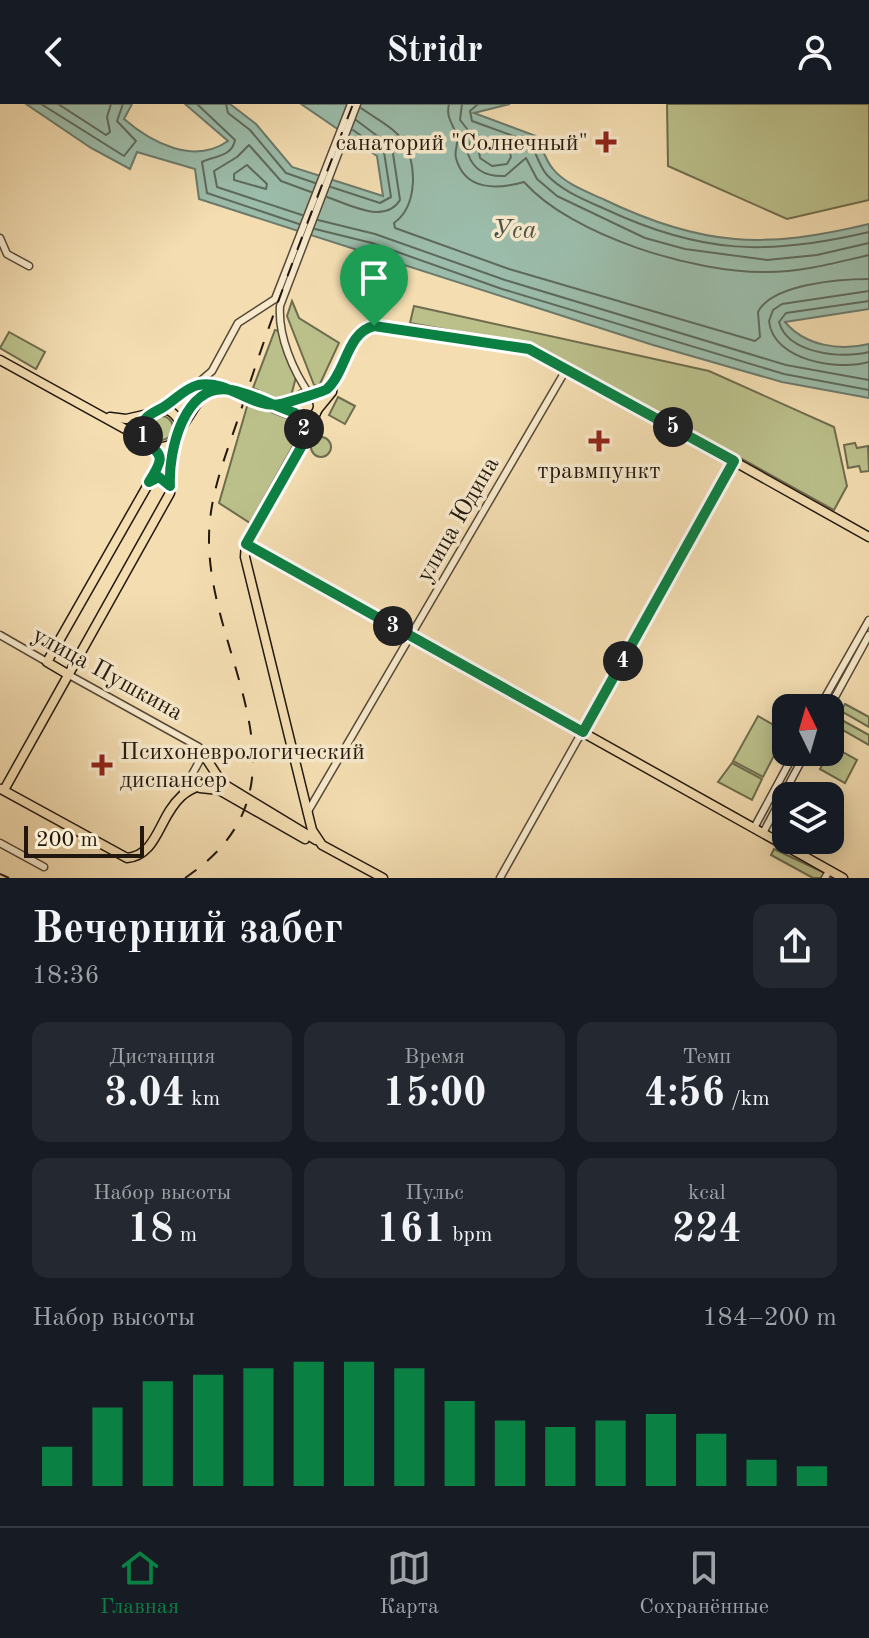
<!DOCTYPE html>
<html lang="ru">
<head>
<meta charset="utf-8">
<style>
	body { margin:0; font-family:"Old Standard TT",serif; background:#242831; color:#f1f3f6; height:100vh; display:flex; flex-direction:column; font-size:30px; white-space:nowrap }
	* { box-sizing:border-box; margin:0 }
	p { font-size:26px; color:#9ea1a6 }
	.icon { flex:none; width:44px; height:44px; fill:none; stroke:currentColor; stroke-width:2; stroke-linecap:round; stroke-linejoin:round }
	.map { position:relative; height:774px; overflow:hidden }
	.details { display:flex; flex-direction:column; background:#171b24; flex:1 }
	.details>* { flex:none }
	.needle { width:52px; rotate:355deg }
	.fabs { position:absolute; left:772px; top:590px; display:grid; gap:16px }
	.fabs a { display:grid; place-items:center; width:72px; height:72px; border-radius:16px; background:#171b24; box-shadow:0 4px 20px #0003; font-size:40px }
	.scale { position:absolute; left:24px; bottom:20px; width:120px; box-sizing:border-box; padding-left:8px; border:4px solid #22180f; border-top:0; font-size:22px; line-height:28px; white-space:nowrap; color:#22180f; -webkit-text-stroke:6px #f7e9cc; paint-order:stroke }
	.pin { position:absolute; display:grid; place-items:center; width:68px; height:68px; color:#fff; margin:-82px -34px; border-radius:50% 50% 50% 0; rotate:-45deg; box-shadow:0 0 8px #0007 }
	.pin .icon { rotate:45deg }
	.km { position:absolute; width:40px; height:40px; margin:-20px; border-radius:50%; background:#222; color:#fff; font-size:22px; line-height:40px; text-align:center }
	.round { display:grid; place-items:center; flex:none; width:84px; height:84px; border-radius:16px; background:#242831 }
	.head { display:flex; align-items:center; justify-content:space-between; height:136px; padding:0 32px }
	h1 { font-size:44px; font-weight:800; line-height:60px }
	.stats { display:grid; grid-template-columns:repeat(3,1fr); gap:12px; height:136px; padding:8px 32px }
	.stats div { display:grid; align-content:center; border-radius:16px; background:#242831; text-align:center }
	.stats b { font-size:40px; font-weight:800 }
	.stats small { font-size:22px; font-weight:400 }
	.stats p { font-size:22px }
	.chart { height:224px; padding:16px 32px }
	.chart p { display:flex; justify-content:space-between }
	.chart svg { width:100%; height:144px; margin-top:8px; stroke:#0b8043; stroke-width:6 }
	header { display:flex; justify-content:space-between; align-items:center; height:104px; padding:0 32px; background:#171b24; font-size:36px; font-weight:800 }
	.tabs { display:flex; justify-content:space-around; align-items:center; height:112px; border-top:2px solid #363941; background:#171b24; font-size:22px; color:#9ea1a6 }
	.tabs a { display:grid; justify-items:center; gap:4px }
	.tabs .selected { color:#0b8043 }
	.map>svg:first-child { display:block }
	.green { fill:#bbc08b; stroke:#6e6c4d; stroke-width:2 }
	.water { fill:#9bbcaa; stroke:#6b7a6c; stroke-width:2 }
	.lines { fill:none; stroke-linecap:round; stroke-linejoin:round }
	.shore { stroke:#5e6a5c; stroke-width:2 }
	.minor-casing { stroke:#564938; stroke-width:9 }
	.major-casing { stroke:#22180f; stroke-width:11 }
	.minor { stroke:#f7e9cc; stroke-width:6 }
	.major { stroke:#f3ddb1; stroke-width:8 }
	.rail { stroke:#22180f; stroke-width:2; stroke-dasharray:14 14; stroke-linecap:butt }
	.route-casing { stroke:#fff; stroke-width:16 }
	.route { stroke:#0b8043; stroke-width:10 }
	.poi-dot { fill:#8f2418; stroke:#f7e9cc; stroke-width:3 }
	.labels { text-anchor:middle; stroke-width:7; stroke-linejoin:round; paint-order:stroke }
	.poi-label { font-size:24px; fill:#22180f; stroke:#f7e9cc; text-anchor:end }
	.street-label { font-size:24px; fill:#22180f; stroke:#f7e9cc }
	.water-label { font-size:26px; font-style:italic; fill:#4c5145; stroke:#f7e9cc }
</style>
</head>
<body>
<header><svg class="icon" aria-label="back" viewBox="0 0 24 24"><path d="M15 5l-7 7 7 7"/></svg>Stridr<svg class="icon" aria-label="person" viewBox="0 0 24 24"><circle cx="12" cy="8" r="4"/><path d="M4 21q1-7 8-7t8 7"/></svg></header>
<div class="map">
<svg width="869" height="774" viewBox="0 0 869 774">
	<rect width="100%" height="100%" fill="#f3ddb1"/>
	<filter id="stains"><feTurbulence type="fractalNoise" baseFrequency=".0025" numOctaves="4"/><feColorMatrix values="0 0 0 0 .2 0 0 0 0 .09 0 0 0 0 .02 0 0 0 .5 -.17"/></filter>
	<radialGradient id="worn" r=".72"><stop offset=".6" stop-color="#630" stop-opacity="0"/><stop offset="1" stop-color="#630" stop-opacity=".3"/></radialGradient>
	<g class="green">
		<path d="M667 0H869V96L787 115 668 62Z"/>
		<path d="M292 197 299 214 339 239 319 282 314 281 287 212Z"/>
		<path d="M414 202 709 267 834 323 847 382 834 406 538 242 410 219Z"/>
		<path d="M275 226 279 227 296 273 291 292 279 298 257 291 258 286 253 284Z"/>
		<path d="M9 228 45 248 36 265 0 244Z"/>
		<path d="M338 293 355 302 345 320 329 311Z"/>
		<path d="M248 299 294 317 299 331 250 419 219 399Z"/>
		<circle cx="161" cy="324" r="12"/>
		<circle cx="321" cy="343" r="10"/>
		<path d="M855 339 857 344 868 342 869 367 861 368 859 362 848 364 844 341Z"/>
		<path d="M845 600 869 613V623L841 607Z"/>
		<path d="M758 612 786 628 763 673 733 657Z"/>
		<path d="M838 614 869 631V641L834 621Z"/>
		<path d="M832 642 857 656 845 679 820 665Z"/>
		<path d="M732 659 762 675 752 696 718 678Z"/>
		<path d="M774 745 825 769 822 774H813L771 751Z"/>
	</g>
	<path class="water" d="M26 0H132L124 15C152 39 194 61 228 37L185 0H230L256 20 292 63 383 92 377 52 301 0H510L474 9 536 32C542 42 545 56 553 65 565 80 588 88 605 96 703 143 765 145 869 120V205L785 218C805 242 840 247 869 240V294L782 278 653 241 199 95 195 65 137 48 130 65 91 44Z"/>
	<g class="lines">
		<g class="shore">
			<path d="M41 0 124 52 136 37 117 17 123 0"/>
			<path d="M58 0 106 31 110 28 107 13 111 0"/>
			<path d="M197 0 235 36C232 53 214 52 202 58L207 89 299 120"/>
			<path d="M226 0 228 9 250 26 286 69 315 79"/>
			<path d="M449 0C445 16 456 22 457 35 458 42 454 47 456 54 465 88 499 85 524 78 572 132 695 169 766 168 801 168 835 159 869 151"/>
			<path d="M462 0 460 16 472 31 468 50C474 67 488 73 505 72L526 54 537 75 557 92 645 134 685 145 767 156 817 151 869 139"/>
			<path d="M478 0 470 7 472 17 530 38C536 48 539 62 547 71 562 87 585 96 605 105 701 150 768 152 869 128"/>
			<path d="M361 4C373 13 392 22 401 34 418 57 418 102 394 119L395 124 509 165 755 237 760 233 758 208C772 180 840 175 869 175"/>
			<path d="M489 36C501 36 509 40 511 53L507 60 492 62 480 54 478 41Z"/>
			<path d="M247 61 267 80 266 85 234 76V70Z"/>
			<path d="M331 83 380 99 391 93 384 48 353 26"/>
			<path d="M327 93C348 100 385 121 400 96L392 43 356 16"/>
			<path d="M302 111 217 83 214 67 237 53 249 41 281 77 311 88"/>
			<path d="M318 116 375 130 505 176 786 261 869 276"/>
			<path d="M315 125 372 139 502 185 784 270 869 286"/>
			<path d="M869 187 782 200 773 206 769 217C773 257 839 267 869 258"/>
			<path d="M869 197 786 209 779 218C788 250 842 255 869 248"/>
		</g>
		<defs>
			<g id="minor">
				<path d="M0 134 7 150 29 162"/>
				<path d="M197 280 212 267 238 219 275 195 351 0"/>
				<path d="M310 291C293 267 278 232 280 202L357 0"/>
				<path d="M0 531 47 558"/>
				<path d="M69 571 199 643 200 656 183 687"/>
				<path d="M819 604 869 516"/>
				<path d="M829 604 869 531"/>
				<path d="M307 709 567 264"/>
				<path d="M754 724 795 648"/>
				<path d="M763 729 806 648"/>
				<path d="M0 739 44 763"/>
				<path d="M500 774 734 357"/>
				<path d="M825 774 829 767"/>
			</g>
			<g id="major">
				<path d="M0 256 145 336"/>
				<circle cx="306" cy="302" r="12"/>
				<path d="M310 291 326 286 359 231 374 222 509 241 546 252 869 433"/>
				<path d="M318 305 332 288 333 278"/>
				<circle cx="161" cy="324" r="19"/>
				<path d="M159 306 196 281 215 280 295 309"/>
				<path d="M316 309 300 346 246 440 245 453 312 726 322 741 383 774"/>
				<path d="M110 313 126 315 148 310"/>
				<path d="M180 326 202 292 222 286"/>
				<path d="M246 440 843 774"/>
				<path d="M69 571 47 558 158 363 157 343"/>
				<path d="M202 648 222 679 316 736"/>
				<path d="M200 684 219 686 305 735"/>
				<path d="M1 685 127 754C170 750 154 678 222 679"/>
				<path d="M4 686 170 389V351L174 338"/>
			</g>
		</defs>
		<use href="#minor" class="minor-casing"/>
		<use href="#major" class="major-casing"/>
		<use href="#minor" class="minor"/>
		<use href="#major" class="major"/>
		<g class="rail">
			<path d="M0 770 9 774"/>
			<path d="M185 774C323 681 208 554 209 435 209 389 227 349 241 306 274 203 314 102 353 0"/>
		</g>
	</g>
	<g class="lines">
		<defs>
			<path id="route" d="M374 222C347 228 346 268 327 285 325 287 286 299 281 300 253 306 228 275 198 281 185 284 174 297 162 304 149 311 140 314 143 330 156 354 170 345 149 378L159 373 170 382C168 348 184 277 231 286 253 290 274 302 295 309L303 321 304 338 246 440 583 628 734 357 529 245 374 222"/>
		</defs>
		<use href="#route" class="route-casing"/>
		<use href="#route" class="route"/>
	</g>
	<g class="poi-dot">
		<path d="M602 26h8v8h8v8h-8v8h-8v-8h-8v-8h8z"/>
		<path d="M595 325h8v8h8v8h-8v8h-8v-8h-8v-8h8z"/>
		<path d="M98 649h8v8h8v8h-8v8h-8v-8h-8v-8h8z"/>
	</g>
	<g class="labels">
		<g class="poi-label">
			<text x="588" y="46">санаторий "Солнечный"</text>
			<text x="599" y="374" text-anchor="middle">травмпункт</text>
			<text x="120" y="655" text-anchor="start">Психоневрологический<tspan x="120" dy="28">диспансер</tspan></text>
		</g>
		<g class="street-label">
			<text transform="translate(457 415) rotate(-60)" y="8">улица Юдина</text>
			<text transform="translate(108 569) rotate(29)" y="8">улица Пушкина</text>
		</g>
		<g class="water-label">
			<text x="514" y="134">Уса</text>
		</g>
	</g>
	<rect width="100%" height="100%" filter="url(#stains)"/>
	<rect width="100%" height="100%" fill="url(#worn)"/>
</svg>
<div class="fabs">
<a><svg class="needle" viewBox="-14 -14 28 28"><path d="M0-13l5 13h-10z" fill="#e53935"/><path d="M0 13l5-13h-10z" fill="#9ea1a6"/></svg></a>
<a><svg class="icon" aria-label="layers" viewBox="0 0 24 24"><path d="M12 4l9 5-9 5-9-5zM3 14l9 5 9-5"/></svg></a>
</div>
<div class="scale">200 m</div>
<div class="pin" style="left:374px;top:222px;background:#1e9e55"><svg class="icon" aria-label="arrive" viewBox="0 0 24 24"><path d="M6 21V4h12l-3 4 3 4H6"/></svg></div>
<b class="km" style="left:143px;top:332px">1</b>
<b class="km" style="left:304px;top:325px">2</b>
<b class="km" style="left:393px;top:522px">3</b>
<b class="km" style="left:623px;top:557px">4</b>
<b class="km" style="left:673px;top:323px">5</b>
</div>
<section class="details">
<div class="head"><div><h1>Вечерний забег</h1><p>18:36</p></div><a class="round"><svg class="icon" aria-label="share" viewBox="0 0 24 24"><path d="M12 15V3M7 8l5-5 5 5M5 13v7h14v-7"/></svg></a></div>
<div class="stats">
<div><p>Дистанция</p><b>3.04<small> km</small></b></div>
<div><p>Время</p><b>15:00</b></div>
<div><p>Темп</p><b>4:56<small> /km</small></b></div>
</div>
<div class="stats">
<div><p>Набор высоты</p><b>18<small> m</small></b></div>
<div><p>Пульс</p><b>161<small> bpm</small></b></div>
<div><p>kcal</p><b>224</b></div>
</div>
<div class="chart"><p><span>Набор высоты</span>184–200 m</p>
<svg viewBox="0 0 160 44" preserveAspectRatio="none"><path d="M5 44V32M15 44V20M25 44V12M35 44V10M45 44V8M55 44V6M65 44V6M75 44V8M85 44V18M95 44V24M105 44V26M115 44V24M125 44V22M135 44V28M145 44V36M155 44V38"/></svg>
</div>
</section>
<nav class="tabs">
<a class="selected"><svg class="icon" aria-label="home" viewBox="0 0 24 24"><path d="M3 11l9-7 9 7M6 9v11h12V9"/></svg>Главная</a>
<a><svg class="icon" aria-label="map" viewBox="0 0 24 24"><path d="M3 6l6-2 6 2 6-2v14l-6 2-6-2-6 2zM9 4v14M15 6v14"/></svg>Карта</a>
<a><svg class="icon" aria-label="saved" viewBox="0 0 24 24"><path d="M7 4h10v16l-5-4-5 4z"/></svg>Сохранённые</a>
</nav>
</body>
</html>
